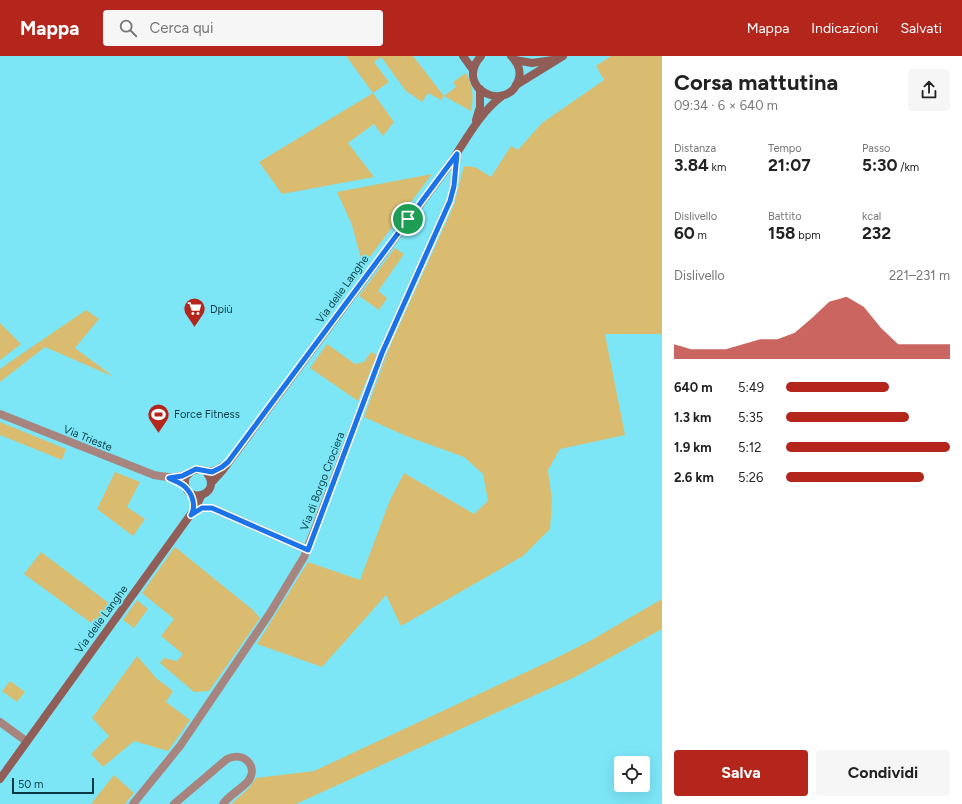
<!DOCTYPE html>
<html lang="it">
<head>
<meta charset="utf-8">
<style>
	body { margin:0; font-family:Figtree,sans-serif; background:#f6f6f6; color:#222; height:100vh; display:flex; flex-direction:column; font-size:15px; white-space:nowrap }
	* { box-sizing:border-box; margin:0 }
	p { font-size:13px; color:#767676 }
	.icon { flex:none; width:22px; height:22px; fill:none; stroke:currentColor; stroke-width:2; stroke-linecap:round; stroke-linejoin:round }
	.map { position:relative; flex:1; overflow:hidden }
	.drawer { display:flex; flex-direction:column; background:#fff; width:300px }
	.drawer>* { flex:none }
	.buttons { position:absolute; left:614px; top:700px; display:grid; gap:8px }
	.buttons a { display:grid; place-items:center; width:36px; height:36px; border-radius:4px; background:#fff; box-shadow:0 4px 16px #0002; font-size:20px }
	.scale { position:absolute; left:12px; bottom:10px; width:82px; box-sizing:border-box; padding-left:4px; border:2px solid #093a41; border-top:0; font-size:11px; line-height:14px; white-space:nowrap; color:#093a41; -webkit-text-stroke:3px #7ce6f7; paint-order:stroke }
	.pin { position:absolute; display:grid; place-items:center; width:34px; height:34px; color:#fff; margin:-17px; border:2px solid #fff; border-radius:50%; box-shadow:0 1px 4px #0007 }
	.round { display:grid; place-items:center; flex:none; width:42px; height:42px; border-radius:4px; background:#f6f6f6 }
	.overview { display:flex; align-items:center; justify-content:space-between; height:68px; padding:0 12px }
	h1 { font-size:22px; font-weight:700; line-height:30px }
	.figures { display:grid; grid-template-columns:repeat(3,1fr); gap:6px; height:68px; padding:4px 12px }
	.figures div { display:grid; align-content:center }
	.figures b { font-size:17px; font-weight:700 }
	.figures small { font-size:11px; font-weight:400 }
	.figures p { font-size:11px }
	.chart { height:112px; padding:8px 12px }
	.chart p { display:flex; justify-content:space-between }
	.chart svg { width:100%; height:72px; margin-top:4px; fill:#b4261c; opacity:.7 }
	.cta { display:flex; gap:8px; margin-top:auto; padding:8px 12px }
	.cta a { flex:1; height:46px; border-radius:4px; background:#b4261c; color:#fff; font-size:16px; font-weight:700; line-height:46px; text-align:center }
	.cta a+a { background:#f6f6f6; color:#222 }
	ul { padding:0 12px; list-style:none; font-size:13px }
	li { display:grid; grid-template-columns:64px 48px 1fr; align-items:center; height:30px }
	li i { height:10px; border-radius:5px; background:#b4261c }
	header { display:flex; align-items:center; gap:24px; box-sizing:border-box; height:56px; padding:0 20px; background:#b4261c; color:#fff }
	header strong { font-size:19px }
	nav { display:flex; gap:22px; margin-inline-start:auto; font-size:14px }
	.search { width:280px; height:36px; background:#f6f6f6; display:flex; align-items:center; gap:10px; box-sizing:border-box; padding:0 14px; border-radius:4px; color:#767676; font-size:15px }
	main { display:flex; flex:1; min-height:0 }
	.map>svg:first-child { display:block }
	.green { fill:#d9bc70 }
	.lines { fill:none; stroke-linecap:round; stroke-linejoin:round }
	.street { stroke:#a8847e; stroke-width:8 }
	.secondary { stroke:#905e56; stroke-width:8 }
	.route-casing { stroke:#fff; stroke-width:8 }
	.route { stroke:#1a73e8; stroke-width:5 }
	.labels { text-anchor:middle; stroke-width:4; stroke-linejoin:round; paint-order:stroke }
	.street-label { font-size:11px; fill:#093a41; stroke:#7ce6f7 }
	.poi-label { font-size:11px; fill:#093a41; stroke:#7ce6f7; text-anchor:start }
</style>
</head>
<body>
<header>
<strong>Mappa</strong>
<div class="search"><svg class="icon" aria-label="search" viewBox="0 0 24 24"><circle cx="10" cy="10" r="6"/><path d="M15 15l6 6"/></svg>Cerca qui</div>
<nav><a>Mappa</a><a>Indicazioni</a><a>Salvati</a></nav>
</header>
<main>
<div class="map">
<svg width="662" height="748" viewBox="0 0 662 748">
	<rect width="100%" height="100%" fill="#7ce6f7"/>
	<g class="green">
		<path d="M346 0H413L444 40 456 31 453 26 466 17C473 30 474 41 471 55L444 40 441 44 428 37 422 46 406 35 381 1 374 6 389 26 373 37 394 66 383 80 374 68 348 87 374 121 282 138 259 106 373 37Z"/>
		<path d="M611 0H662V278H605L625 379 560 393 548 414 552 445 550 473 523 500 401 570 386 539 322 611 257 588 308 506 360 524 390 444 404 417 474 458 488 445 483 418 464 401 406 380 364 361 391 288 454 149 464 110 475 111 491 121 511 90 518 94 542 67 604 24 596 10Z"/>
		<path d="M432 118 363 210 352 169 337 136Z"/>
		<path d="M395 192 404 198 378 235 387 242 379 254 359 240Z"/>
		<path d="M86 254 99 263 75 292 114 321 45 291 0 326V313L7 308Z"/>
		<path d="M0 267 21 288 0 304Z"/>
		<path d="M327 288 355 308 364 306 371 296 377 299 358 345 310 312Z"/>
		<path d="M0 366 66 393 62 404 0 379Z"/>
		<path d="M115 416 140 426 127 451 145 463 133 480 97 453Z"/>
		<path d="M175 491 253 554 260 562 209 635 194 636 160 607 164 602 177 605 183 598 161 580 174 563 142 537Z"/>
		<path d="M41 496 114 551 98 572 24 518Z"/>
		<path d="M662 543V573L575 621 296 748H231L249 732 256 722 314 715 552 604 588 586Z"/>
		<path d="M137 544 148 553 134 572 123 564Z"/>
		<path d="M137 600 157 623 173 635 166 646 190 664 168 695 134 685 103 711 91 698 109 680 92 662Z"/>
		<path d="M10 625 25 636 17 646 2 635Z"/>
		<path d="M114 719 134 737 125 748H91Z"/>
	</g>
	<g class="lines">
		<g class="street">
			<path d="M0 358 154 419C167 421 176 423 188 418"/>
			<path d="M191 458 202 452H212L308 494"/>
			<path d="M0 666 26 685"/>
			<path d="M133 748 180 690 270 557 304 501 386 288 450 145 454 130 457 98"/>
			<path d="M174 748 227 703C244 695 258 710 249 724 242 733 230 738 223 748"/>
		</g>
		<g class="secondary">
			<path d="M463 0 473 14"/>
			<path d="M481 0C452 33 510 59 519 22 521 14 517 6 511 0"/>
			<path d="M515 4 532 7 553 4"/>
			<path d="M516 29 563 0"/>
			<path d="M476 64 480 51V33"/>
			<path d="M206 416C224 437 188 450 185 428 184 422 187 418 192 415 205 410 208 421 223 410"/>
			<path d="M212 426 222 415 447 112C464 88 478 58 502 40"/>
			<path d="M0 723 196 451 201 440"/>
		</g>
	</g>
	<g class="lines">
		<defs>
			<path id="route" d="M457 98 454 130 450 145 382 297 308 494 212 452H202L191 459C196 451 193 439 186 432 182 427 174 425 169 422L182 420 196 413 212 416 222 411 228 406Z"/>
		</defs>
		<use href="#route" class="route-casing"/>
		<use href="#route" class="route"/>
	</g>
	<defs>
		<symbol id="supermarket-pin" viewBox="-11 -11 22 30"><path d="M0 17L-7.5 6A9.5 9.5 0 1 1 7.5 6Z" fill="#b4261c" stroke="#7ce6f7"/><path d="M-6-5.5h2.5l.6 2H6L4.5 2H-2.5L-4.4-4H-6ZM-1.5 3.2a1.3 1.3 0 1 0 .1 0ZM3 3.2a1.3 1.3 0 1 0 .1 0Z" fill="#fff"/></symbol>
		<symbol id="stadium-pin" viewBox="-11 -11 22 30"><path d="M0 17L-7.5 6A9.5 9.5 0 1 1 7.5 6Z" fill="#b4261c" stroke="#7ce6f7"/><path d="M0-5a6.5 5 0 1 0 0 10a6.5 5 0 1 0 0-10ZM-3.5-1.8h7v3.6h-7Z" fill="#fff"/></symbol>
	</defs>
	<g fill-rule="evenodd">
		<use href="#supermarket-pin" x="182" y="240" width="25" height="34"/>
		<use href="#stadium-pin" x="146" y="346" width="25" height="34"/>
	</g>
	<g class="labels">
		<g class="street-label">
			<text transform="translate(342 233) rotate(-54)" y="4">Via delle Langhe</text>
			<text transform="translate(88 382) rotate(22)" y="4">Via Trieste</text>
			<text transform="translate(322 425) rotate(-69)" y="4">Via di Borgo Crociera</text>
			<text transform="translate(101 563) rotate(-54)" y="4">Via delle Langhe</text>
		</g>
		<g class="poi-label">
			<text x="210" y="257">Dpiù</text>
			<text x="174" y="362">Force Fitness</text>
		</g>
	</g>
</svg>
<div class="buttons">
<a><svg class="icon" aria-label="locate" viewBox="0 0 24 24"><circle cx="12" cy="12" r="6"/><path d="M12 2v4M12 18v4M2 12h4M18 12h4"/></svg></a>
</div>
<div class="scale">50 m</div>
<div class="pin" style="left:408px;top:163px;background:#1e9e55"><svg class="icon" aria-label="arrive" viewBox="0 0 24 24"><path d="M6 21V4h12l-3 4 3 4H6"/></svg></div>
</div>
<section class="drawer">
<div class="overview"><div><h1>Corsa mattutina</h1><p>09:34 · 6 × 640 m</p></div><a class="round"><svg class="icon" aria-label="share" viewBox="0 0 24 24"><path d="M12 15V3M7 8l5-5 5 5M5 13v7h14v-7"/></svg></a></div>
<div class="figures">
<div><p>Distanza</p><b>3.84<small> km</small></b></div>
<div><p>Tempo</p><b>21:07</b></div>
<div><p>Passo</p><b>5:30<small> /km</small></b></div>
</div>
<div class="figures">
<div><p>Dislivello</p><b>60<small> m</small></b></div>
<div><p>Battito</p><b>158<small> bpm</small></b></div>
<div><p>kcal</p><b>232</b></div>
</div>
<div class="chart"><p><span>Dislivello</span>221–231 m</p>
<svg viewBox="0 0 160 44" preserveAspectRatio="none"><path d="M0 44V35L10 38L20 38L30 38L40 35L50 32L60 32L70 28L80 19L90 9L100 6L110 12L120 25L130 35L140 35L150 35L160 35V44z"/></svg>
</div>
<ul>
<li><b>640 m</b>5:49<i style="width:63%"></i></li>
<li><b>1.3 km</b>5:35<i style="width:75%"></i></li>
<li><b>1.9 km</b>5:12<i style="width:100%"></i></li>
<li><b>2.6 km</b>5:26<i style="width:84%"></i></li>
</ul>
<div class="cta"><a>Salva</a><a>Condividi</a></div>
</section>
</main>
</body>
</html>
